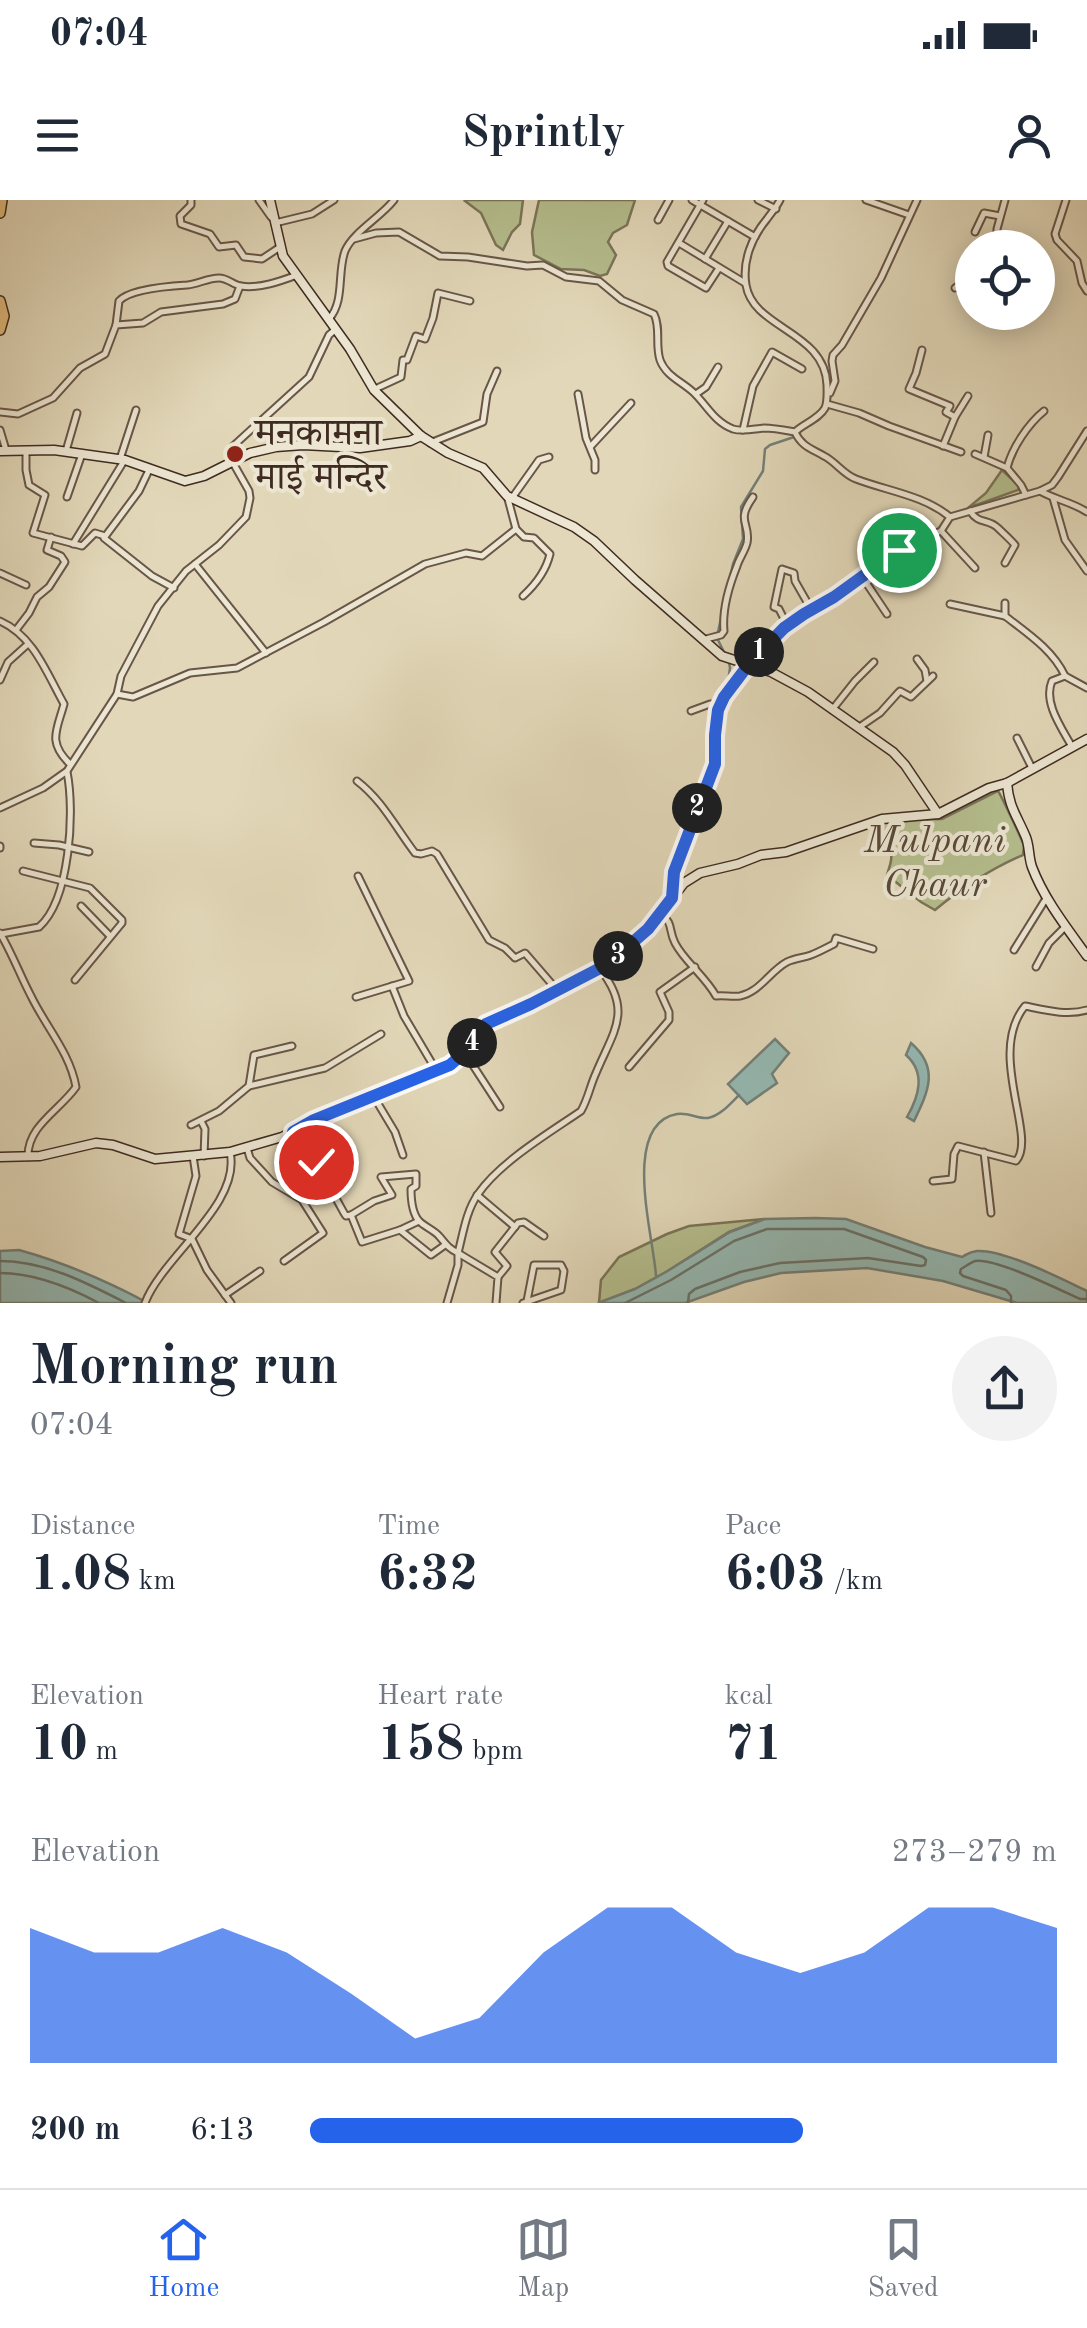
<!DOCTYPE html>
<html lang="en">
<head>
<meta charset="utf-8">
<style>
	body { margin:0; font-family:"Old Standard TT","Noto Serif Devanagari",serif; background:#f2f2f3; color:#1f2937; height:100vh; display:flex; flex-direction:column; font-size:38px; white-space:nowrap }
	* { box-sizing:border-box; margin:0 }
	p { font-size:32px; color:#747a83 }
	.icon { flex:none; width:55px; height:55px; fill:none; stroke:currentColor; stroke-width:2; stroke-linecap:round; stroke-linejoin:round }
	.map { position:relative; height:1103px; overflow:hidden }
	.side { display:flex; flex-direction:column; background:#fff; flex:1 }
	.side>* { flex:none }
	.fabs { position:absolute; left:955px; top:30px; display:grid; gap:20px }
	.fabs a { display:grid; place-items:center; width:100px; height:100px; border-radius:50%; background:#fff; box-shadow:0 5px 25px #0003; font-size:50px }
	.pin { position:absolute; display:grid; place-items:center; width:85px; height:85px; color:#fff; margin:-42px; border:5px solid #fff; border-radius:50%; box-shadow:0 2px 10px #0007 }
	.km { position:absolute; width:50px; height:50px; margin:-25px; border-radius:50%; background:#222; color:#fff; font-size:28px; line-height:50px; text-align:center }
	.round { display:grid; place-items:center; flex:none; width:105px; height:105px; border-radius:52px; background:#f2f2f3 }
	.headline { display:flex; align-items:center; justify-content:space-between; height:170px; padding:0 30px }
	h1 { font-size:55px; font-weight:600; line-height:75px }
	.stats { display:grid; grid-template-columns:repeat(3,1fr); gap:15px; height:170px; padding:10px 30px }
	.stats div { display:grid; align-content:center }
	.stats b { font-size:50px; font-weight:600 }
	.stats small { font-size:28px; font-weight:400 }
	.stats p { font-size:28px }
	.chart { height:280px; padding:20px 30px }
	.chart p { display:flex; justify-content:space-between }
	.chart svg { width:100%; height:180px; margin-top:10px; fill:#2563eb; opacity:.7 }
	ul { padding:0 30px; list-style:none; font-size:32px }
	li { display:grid; grid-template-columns:160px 120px 1fr; align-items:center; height:75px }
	li i { height:25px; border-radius:12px; background:#2563eb }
	.status { display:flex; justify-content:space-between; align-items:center; height:70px; padding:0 50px; background:#fff; direction:ltr }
	.status svg { height:28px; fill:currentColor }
	header { display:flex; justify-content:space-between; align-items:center; height:130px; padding:0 30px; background:#fff; font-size:45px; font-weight:600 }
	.menu { display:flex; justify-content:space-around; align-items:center; height:140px; border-top:2px solid #e0e1e3; background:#fff; font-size:28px; color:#747a83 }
	.menu a { display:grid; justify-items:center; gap:5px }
	.menu .on { color:#2563eb }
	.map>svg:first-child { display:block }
	.green { fill:#b5be8e; stroke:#7a7458; stroke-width:2.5 }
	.water { fill:#95b9b3; stroke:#738079; stroke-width:2.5 }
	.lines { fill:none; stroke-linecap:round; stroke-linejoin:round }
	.shore { stroke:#6a726a; stroke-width:2.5 }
	.stream { stroke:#738079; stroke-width:2.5 }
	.street-casing { stroke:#685648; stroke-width:9 }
	.secondary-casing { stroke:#3f2b22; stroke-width:11 }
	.primary-casing { stroke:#3f2b22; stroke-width:12 }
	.street { stroke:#ece6d2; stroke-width:5 }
	.secondary { stroke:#ece6d2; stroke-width:8 }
	.primary { stroke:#e1bc7c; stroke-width:9 }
	.route-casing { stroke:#fff; stroke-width:20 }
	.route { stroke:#2563eb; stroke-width:12 }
	.poi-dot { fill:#8f2418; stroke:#ece6d2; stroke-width:4 }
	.labels { text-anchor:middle; stroke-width:8; stroke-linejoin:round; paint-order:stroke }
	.poi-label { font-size:38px; fill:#3f2b22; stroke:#ece6d2; text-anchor:start }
	.park-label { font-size:38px; font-style:italic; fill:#574838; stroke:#ece6d2 }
</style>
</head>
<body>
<div class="status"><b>07:04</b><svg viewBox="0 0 49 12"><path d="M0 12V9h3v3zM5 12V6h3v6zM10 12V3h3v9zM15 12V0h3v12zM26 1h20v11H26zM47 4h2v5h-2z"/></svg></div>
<header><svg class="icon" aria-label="menu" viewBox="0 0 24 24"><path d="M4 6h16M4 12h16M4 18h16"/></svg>Sprintly<svg class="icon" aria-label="person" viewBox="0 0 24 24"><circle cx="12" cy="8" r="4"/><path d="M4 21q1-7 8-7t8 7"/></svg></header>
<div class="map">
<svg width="1087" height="1103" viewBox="0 0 1087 1103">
	<rect width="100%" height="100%" fill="#e2d8b9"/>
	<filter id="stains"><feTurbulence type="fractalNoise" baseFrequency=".002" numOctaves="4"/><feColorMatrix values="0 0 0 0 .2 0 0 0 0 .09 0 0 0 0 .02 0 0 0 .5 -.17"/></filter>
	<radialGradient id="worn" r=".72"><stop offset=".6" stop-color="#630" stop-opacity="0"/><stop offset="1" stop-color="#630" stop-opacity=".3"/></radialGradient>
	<g class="green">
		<path d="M467 0H523L520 24 512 32 503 50 496 45 481 13 465 1Z"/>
		<path d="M539 0H635L627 25 613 33 608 42 616 55 607 74 600 76 584 70 561 69 534 55 532 32Z"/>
		<path d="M1002 270 1019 286 1018 290 968 308 986 293Z"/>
		<path d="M998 591C1001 595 1023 642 1024 646 1024 649 1023 652 1023 655 990 669 963 687 935 710L921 702 887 675C892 657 895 658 883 642L886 634 879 623 894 620 942 619Z"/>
		<path d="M765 1019 729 1032 666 1072 635 1089 599 1103 601 1080 619 1057 667 1034 689 1026Z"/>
	</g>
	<g class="water">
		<path d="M775 839 789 853 772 874 777 883 747 904 728 884Z"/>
		<path d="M911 843C940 868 928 892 914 921L907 917C919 896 926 873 906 855Z"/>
		<path d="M815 1018 846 1019 925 1047 962 1057C969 1053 969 1052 977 1051 1003 1049 1062 1079 1087 1091V1103H1017L943 1081 867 1068 781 1073 744 1082 685 1103H598L635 1089 666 1072 730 1032 765 1019Z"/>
		<path d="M19 1050C66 1063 105 1080 148 1103H0V1051Z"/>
	</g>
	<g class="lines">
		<g class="shore">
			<path d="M0 1061C45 1061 87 1083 126 1103"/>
			<path d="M0 1073C34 1073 69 1087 99 1103"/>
			<path d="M625 1103 671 1080 734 1041 767 1029H844L923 1057 926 1060 925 1065 921 1066 868 1058 780 1063 740 1072 695 1089 689 1094 688 1103"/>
			<path d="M1011 1103V1096L1006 1090 963 1076 960 1073 961 1069C966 1066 970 1063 975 1061 994 1057 1060 1090 1080 1099H1087"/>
		</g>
		<g class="stream">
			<path d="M726 456 718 440V432L733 364 743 339 741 307 763 271 765 249 770 245 794 237"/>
			<path d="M727 489 730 468 729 463"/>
			<path d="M704 600 720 563 719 540 724 502"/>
			<path d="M677 682 691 635"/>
			<path d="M656 1076C654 1038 620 924 677 914 688 912 698 919 708 918 720 916 731 903 739 895"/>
		</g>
		<defs>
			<g id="street">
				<path d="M191 0V5L180 16 181 24 210 34 219 47 236 45 244 57 262 59 280 47"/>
				<path d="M259 0 271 17"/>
				<path d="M692 0 755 37"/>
				<path d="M703 0 667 62 668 66 706 88 719 68"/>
				<path d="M758 0 776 9"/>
				<path d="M780 0C776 8 772 12 767 19 752 37 742 61 746 85 753 129 825 131 827 185 827 192 828 201 825 208 819 219 803 224 795 232"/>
				<path d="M866 0 909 15"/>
				<path d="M1066 0 1055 34 1057 40 1077 61 1082 83 1087 91"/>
				<path d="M658 20 669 0"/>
				<path d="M275 23 312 14 334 0"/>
				<path d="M975 32 984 13 1000 16"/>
				<path d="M354 39 376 33 399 32 440 56 468 57 527 66 543 65 566 77 599 81 622 100 654 114C661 128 655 144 660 160 666 176 681 181 693 192 706 204 714 222 733 229 743 232 753 229 764 228 774 228 784 230 795 232 801 246 812 249 824 256 836 262 843 274 856 279 887 291 923 295 950 317"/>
				<path d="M679 43 745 83"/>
				<path d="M996 48 997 29 1005 0"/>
				<path d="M1014 48 1015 44"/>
				<path d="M705 59 728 21"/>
				<path d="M955 88 972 75"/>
				<path d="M329 119C345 101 337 73 345 51 353 32 381 17 394 0"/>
				<path d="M116 125 119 101C130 89 170 86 187 85 198 84 208 78 219 78 228 78 233 85 241 86 259 89 281 81 297 75"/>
				<path d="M922 150 916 173 909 189 950 206 946 212 955 217 943 246"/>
				<path d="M375 189 401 177 403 160H407L416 136 425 139 433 118 438 93 470 101"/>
				<path d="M830 193 835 181 832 161 833 155 842 145 881 78 917 0"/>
				<path d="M578 194 586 238 595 260V270"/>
				<path d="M696 194 706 187 718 167"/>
				<path d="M827 204 859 213 889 226 961 252"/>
				<path d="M0 212 18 214 53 198 80 168 105 154 116 125 143 123 161 112 223 104 235 99 240 86"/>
				<path d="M955 217 968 196"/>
				<path d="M0 230 6 250"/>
				<path d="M743 230 753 186 772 152 802 169"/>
				<path d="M430 243 483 222 487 194 497 171"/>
				<path d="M591 246 631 203"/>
				<path d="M26 251V270L29 285 45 295 33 333 82 346 95 333 105 336"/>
				<path d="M66 251 77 213"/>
				<path d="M975 254 1007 268"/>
				<path d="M984 257 988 235"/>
				<path d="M120 259 136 210"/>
				<path d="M150 268 139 291 104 338 152 376 174 388"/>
				<path d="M1040 291C1056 300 1072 302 1087 312"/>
				<path d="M1026 295 1021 285 1007 268C1012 248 1028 224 1044 211"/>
				<path d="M67 297 82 254"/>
				<path d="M512 298 539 260 549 257"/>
				<path d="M1053 298 1065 340 1087 371"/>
				<path d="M508 299 516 329 524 337 534 338 550 354C546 371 535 385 523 396"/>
				<path d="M970 311C979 325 987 318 998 328 1003 333 1010 339 1015 345L1005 363"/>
				<path d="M941 331 975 368"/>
				<path d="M73 344 124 261"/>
				<path d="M195 364 266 453"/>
				<path d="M0 373 26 385"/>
				<path d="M863 378 887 414"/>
				<path d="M1005 403V416C1027 433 1053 450 1065 476L1052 481C1043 502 1061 527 1071 545"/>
				<path d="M950 404 1005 416"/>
				<path d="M0 421C34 436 47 474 64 504 57 530 47 542 70 564"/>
				<path d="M787 425 779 409 774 407 782 369 794 373 795 381 811 409"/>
				<path d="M16 430 29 413 37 397 49 387 65 362 61 356 47 350 51 337"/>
				<path d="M706 439 721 435 724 431C722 410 729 386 737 366 739 359 745 351 747 343 751 323 735 322 753 297"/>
				<path d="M917 459 925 470 927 481"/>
				<path d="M1065 476 1087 488"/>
				<path d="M0 480 8 462 28 444"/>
				<path d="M117 494 133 497 190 473 237 468 324 422 425 364 466 353 482 356 516 329"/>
				<path d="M832 510 855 481 874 462"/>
				<path d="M691 511 710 504H720"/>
				<path d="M858 528 880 513 898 493 900 491 911 497 933 476"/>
				<path d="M1017 538 1032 568"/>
				<path d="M357 581C382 600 396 628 415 653L421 654 432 651 437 654 489 740 505 748 515 758 525 753 557 790"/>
				<path d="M0 608 43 588 67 571 117 494 121 476 158 406 186 371 219 345 246 317 250 298 249 291 232 261 231 248 309 177 329 135 336 129"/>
				<path d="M34 643 59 645 89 652"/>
				<path d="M0 648V646"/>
				<path d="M23 671 90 688 122 720V723L75 780"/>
				<path d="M672 698 674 672 715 564V535L719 509 724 497 749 464 784 428 803 414 834 397 906 345 941 331 950 317 1040 291 1052 285 1058 277 1087 231"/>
				<path d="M81 706 110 736"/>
				<path d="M661 713C674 725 668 729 675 743 684 761 705 776 716 796 723 795 732 797 740 796 760 792 770 771 787 762 795 758 803 758 811 755 819 752 826 748 834 744L836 738 873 749"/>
				<path d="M0 733C12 753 20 775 31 796 46 827 70 853 76 887 60 910 27 926 28 957"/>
				<path d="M1 734 39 727C70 700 75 611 67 572"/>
				<path d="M1014 750 1047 697"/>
				<path d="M1036 767 1049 743 1066 726"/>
				<path d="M392 786 404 816 436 870"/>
				<path d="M356 797 409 781 358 676"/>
				<path d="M465 853 500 907"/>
				<path d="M629 867 669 820V812L660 792 695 767"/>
				<path d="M249 886 254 855 292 846"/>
				<path d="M374 897 395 932 403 955"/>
				<path d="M201 921 205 929 204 956"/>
				<path d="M191 925 219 911 249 886 325 868 381 834"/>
				<path d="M293 931 316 962 344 1013 346 1016 351 1015 362 1042 400 1030"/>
				<path d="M247 948 250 958 272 982 302 1000 323 1033 284 1061"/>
				<path d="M984 952 991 1013"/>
				<path d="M193 956 196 976 179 1034 192 1039 207 1070 231 1103"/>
				<path d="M933 981 952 979 954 954 958 946 1016 961C1038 937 986 854 1025 806 1045 810 1067 816 1087 810"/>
				<path d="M477 995 515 1027"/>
				<path d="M351 1015 374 1001 392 995 381 977 416 974V986L411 989C411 998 412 1013 419 1021 425 1027 434 1030 439 1036 446 1044 448 1048 458 1053V1065L447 1103"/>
				<path d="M419 1021 400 1030 431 1055 445 1045"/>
				<path d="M498 1077 507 1066 495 1052 518 1023 524 1022 544 1036"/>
				<path d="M225 1095 260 1071"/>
				<path d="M145 1103C162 1057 242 1004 230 952"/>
				<path d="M496 1103 498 1077 458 1053C463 1034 466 1011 478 994 500 962 549 933 581 911 588 899 590 886 596 873 614 830 633 811 600 769"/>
				<path d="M523 1103 561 1090 564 1071 561 1065H534L527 1101"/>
			</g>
			<g id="secondary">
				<path d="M270 0 283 56 350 149 374 190 421 236 448 253 483 268 507 296 574 327 594 341 635 380 722 456 771 472 808 492 893 552 905 565 938 614"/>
				<path d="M0 251 54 250 125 260 185 281 204 276 250 253 276 247 303 245 360 248 410 241 421 236"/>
				<path d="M1007 583C1009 607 1016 614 1025 635 1030 645 1028 656 1032 667 1044 699 1067 728 1087 756"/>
				<path d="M0 957 40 956 96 943 113 945 155 959 230 952 282 937 314 920 450 865 465 853 486 824 531 805 607 764 649 729 684 683 700 673 738 664 761 655 786 652 882 619 938 614 989 588 1007 583 1087 539"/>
			</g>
			<g id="primary">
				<path d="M0 13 2 0"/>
				<path d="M0 101 4 116 0 130"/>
			</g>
		</defs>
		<use href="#street" class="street-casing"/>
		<use href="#secondary" class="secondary-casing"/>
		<use href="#primary" class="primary-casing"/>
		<use href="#street" class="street"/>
		<use href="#secondary" class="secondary"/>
		<use href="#primary" class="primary"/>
	</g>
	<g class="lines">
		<defs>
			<path id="route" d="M316 962 293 932 314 920 450 865 465 852 486 824 531 804 608 764 648 729 672 698 674 672 715 564V535L718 510 724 497 749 464 784 428 804 414 834 397 899 350"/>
		</defs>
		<use href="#route" class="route-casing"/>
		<use href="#route" class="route"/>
	</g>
	<circle class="poi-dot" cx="235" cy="254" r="10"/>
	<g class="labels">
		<g class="poi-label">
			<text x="255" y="245">मनकामना<tspan x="255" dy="44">माई मन्दिर</tspan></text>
		</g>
		<g class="park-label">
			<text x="935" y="652">Mulpani<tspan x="935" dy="44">Chaur</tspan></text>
		</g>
	</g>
	<rect width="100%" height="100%" filter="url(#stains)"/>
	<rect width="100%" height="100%" fill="url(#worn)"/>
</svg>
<div class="fabs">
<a><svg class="icon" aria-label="locate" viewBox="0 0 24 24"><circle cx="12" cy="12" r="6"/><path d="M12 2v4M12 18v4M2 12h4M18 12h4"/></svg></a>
</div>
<div class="pin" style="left:899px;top:350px;background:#1e9e55"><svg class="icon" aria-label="arrive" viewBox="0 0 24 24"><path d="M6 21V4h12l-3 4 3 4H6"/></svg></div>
<div class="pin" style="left:316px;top:962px;background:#d93025"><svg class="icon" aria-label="check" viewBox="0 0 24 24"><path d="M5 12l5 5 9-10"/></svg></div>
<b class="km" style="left:759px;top:452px">1</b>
<b class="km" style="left:697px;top:608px">2</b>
<b class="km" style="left:618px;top:756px">3</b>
<b class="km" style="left:472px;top:843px">4</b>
</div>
<section class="side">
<div class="headline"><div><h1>Morning run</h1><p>07:04</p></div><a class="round"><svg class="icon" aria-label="share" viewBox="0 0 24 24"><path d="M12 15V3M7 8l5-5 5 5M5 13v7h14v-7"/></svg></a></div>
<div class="stats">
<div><p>Distance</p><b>1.08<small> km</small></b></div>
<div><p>Time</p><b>6:32</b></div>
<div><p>Pace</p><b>6:03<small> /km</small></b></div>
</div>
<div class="stats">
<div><p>Elevation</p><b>10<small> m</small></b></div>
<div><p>Heart rate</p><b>158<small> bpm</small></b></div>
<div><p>kcal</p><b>71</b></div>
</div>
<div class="chart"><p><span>Elevation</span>273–279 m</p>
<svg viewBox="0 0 160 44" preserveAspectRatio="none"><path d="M0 44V11L10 17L20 17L30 11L40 17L50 27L60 38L70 33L80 17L90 6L100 6L110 17L120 22L130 17L140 6L150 6L160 11V44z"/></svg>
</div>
<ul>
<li><b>200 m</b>6:13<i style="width:66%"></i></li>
</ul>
</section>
<nav class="menu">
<a class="on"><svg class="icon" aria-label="home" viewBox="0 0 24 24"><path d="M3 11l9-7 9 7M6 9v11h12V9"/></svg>Home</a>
<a><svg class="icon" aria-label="map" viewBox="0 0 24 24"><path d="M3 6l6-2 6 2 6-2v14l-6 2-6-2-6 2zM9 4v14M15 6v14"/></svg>Map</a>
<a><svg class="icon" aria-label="saved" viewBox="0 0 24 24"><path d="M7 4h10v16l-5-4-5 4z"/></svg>Saved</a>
</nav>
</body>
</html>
